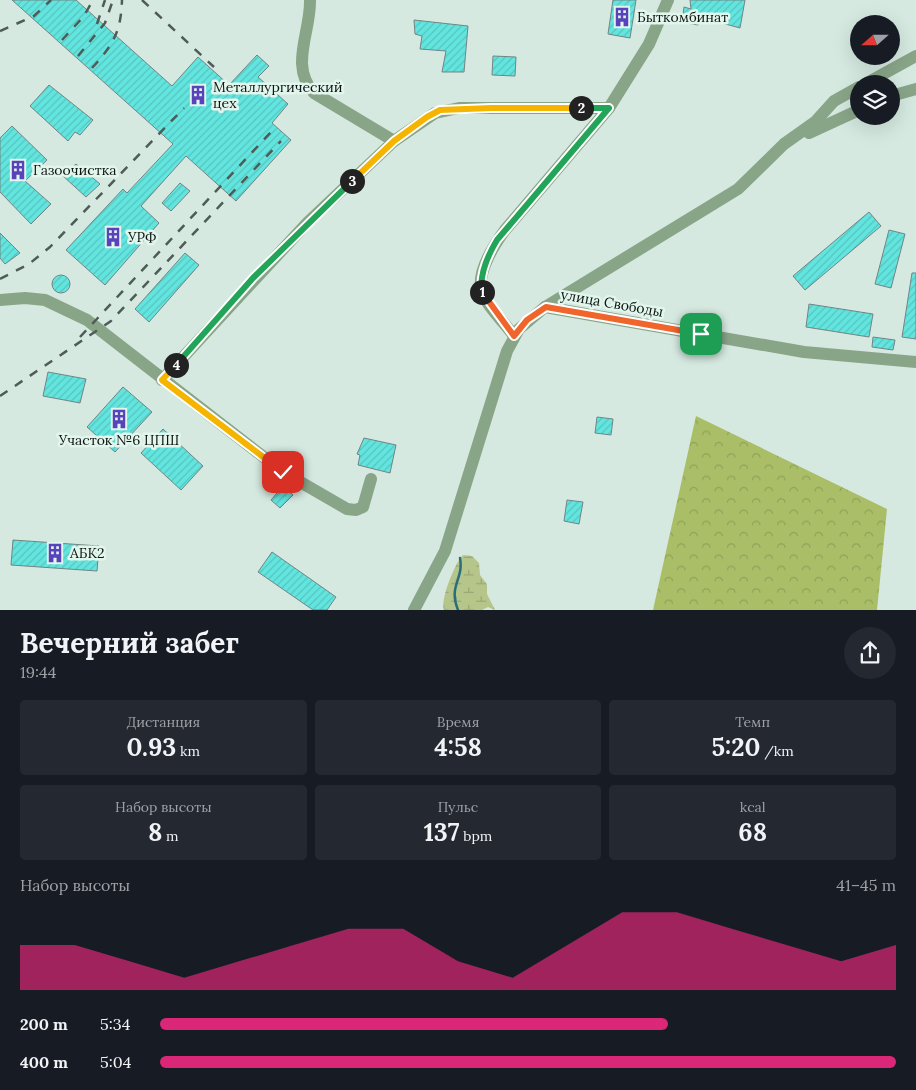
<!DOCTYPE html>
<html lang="ru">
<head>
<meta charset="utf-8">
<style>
	body { margin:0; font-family:Lora,serif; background:#242831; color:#f1f3f6; height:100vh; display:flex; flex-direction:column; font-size:19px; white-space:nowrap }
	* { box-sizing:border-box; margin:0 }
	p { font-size:16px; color:#9ea1a6 }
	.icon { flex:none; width:28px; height:28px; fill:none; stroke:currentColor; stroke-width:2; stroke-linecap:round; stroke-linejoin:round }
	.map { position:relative; height:610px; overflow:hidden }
	.side { display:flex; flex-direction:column; background:#171b24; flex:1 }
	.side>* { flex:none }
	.needle { width:32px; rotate:249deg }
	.fabs { position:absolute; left:850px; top:15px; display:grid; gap:10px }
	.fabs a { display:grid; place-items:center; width:50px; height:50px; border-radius:50%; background:#171b24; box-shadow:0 5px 20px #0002; font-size:25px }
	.pin { position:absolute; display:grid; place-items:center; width:42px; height:42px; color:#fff; margin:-21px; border-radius:10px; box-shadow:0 2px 8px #0006 }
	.km { position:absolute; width:25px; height:25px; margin:-12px; border-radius:50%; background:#222; color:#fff; font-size:14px; line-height:25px; text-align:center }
	.round { display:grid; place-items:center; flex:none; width:52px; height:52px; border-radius:26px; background:#242831 }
	.headline { display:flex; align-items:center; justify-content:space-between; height:85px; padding:0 20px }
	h1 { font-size:28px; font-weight:700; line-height:38px }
	.figures { display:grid; grid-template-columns:repeat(3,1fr); gap:8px; height:85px; padding:5px 20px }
	.figures div { display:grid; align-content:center; border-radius:5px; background:#242831; text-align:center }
	.figures b { font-size:25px; font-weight:700 }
	.figures small { font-size:14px; font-weight:400 }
	.figures p { font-size:14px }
	.chart { height:140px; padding:10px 20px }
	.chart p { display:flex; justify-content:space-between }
	.chart svg { width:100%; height:90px; margin-top:5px; fill:#db2777; opacity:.7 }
	ul { padding:0 20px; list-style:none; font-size:16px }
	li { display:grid; grid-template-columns:80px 60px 1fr; align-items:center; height:38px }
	li i { height:12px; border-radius:6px; background:#db2777 }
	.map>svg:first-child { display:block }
	.forest { fill:url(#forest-crowns) }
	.wetland { fill:url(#wetland-marsh) }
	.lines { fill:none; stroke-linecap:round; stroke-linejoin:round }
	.stream { stroke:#286e7b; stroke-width:2.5 }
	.building { fill:url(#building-hatch); stroke:#718584 }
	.minor { stroke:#89a588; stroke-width:12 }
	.rail { stroke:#4f5b56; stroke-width:2.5; stroke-dasharray:9 9; stroke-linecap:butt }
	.split-1-casing { stroke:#fff; stroke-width:10 }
	.split-2-casing { stroke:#fff; stroke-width:10 }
	.split-3-casing { stroke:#fff; stroke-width:10 }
	.split-4-casing { stroke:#fff; stroke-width:10 }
	.split-5-casing { stroke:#fff; stroke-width:10 }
	.split-1 { stroke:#f0652b; stroke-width:6 }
	.split-2 { stroke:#22a559; stroke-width:6 }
	.split-3 { stroke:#f5b400; stroke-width:6 }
	.split-4 { stroke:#22a559; stroke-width:6 }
	.split-5 { stroke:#f5b400; stroke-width:6 }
	.labels { text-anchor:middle; stroke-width:5; stroke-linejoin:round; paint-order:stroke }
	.poi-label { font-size:14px; fill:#0d1411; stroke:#e2f6ed; text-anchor:start }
	.street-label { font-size:14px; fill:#0d1411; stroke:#e2f6ed }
</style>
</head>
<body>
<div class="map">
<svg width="916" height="610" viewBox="0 0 916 610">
	<defs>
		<pattern id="forest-crowns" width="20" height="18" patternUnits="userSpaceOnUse" patternTransform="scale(1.25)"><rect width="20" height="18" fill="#a9be67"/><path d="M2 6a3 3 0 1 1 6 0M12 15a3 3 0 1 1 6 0" fill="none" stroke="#90a258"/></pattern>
		<pattern id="wetland-marsh" width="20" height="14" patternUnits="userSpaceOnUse" patternTransform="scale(1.25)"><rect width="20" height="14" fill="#b6c58a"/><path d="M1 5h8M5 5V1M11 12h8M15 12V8" fill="none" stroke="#9ba876"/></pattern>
		<pattern id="building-hatch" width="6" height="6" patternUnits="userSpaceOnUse" patternTransform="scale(1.25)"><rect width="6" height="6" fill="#63e5df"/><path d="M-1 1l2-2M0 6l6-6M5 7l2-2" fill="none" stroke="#55c4be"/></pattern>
	</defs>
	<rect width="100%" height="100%" fill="#d5e9e0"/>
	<path class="forest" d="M696 416 887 509 877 610H653Z"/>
	<path class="wetland" d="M463 555 472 556 479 563 480 575 487 584V594L495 610 488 607 482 610H444C440 599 456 561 463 555Z"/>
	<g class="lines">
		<path class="stream" d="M458 610C448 585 464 580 460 558"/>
	</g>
	<g class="building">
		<path d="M12 0H76L172 86 198 57 229 85 257 55 269 66 258 77 288 104 272 123 291 140 236 201 186 156 141 206 159 223 105 285 66 250 123 189 127 193 173 144Z"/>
		<path d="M613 0H636L630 38 608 34Z"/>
		<path d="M690 0H745L740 28 700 17 698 25 682 22 684 7 691 9Z"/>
		<path d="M414 20 468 26 464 72H442L446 51 420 49 422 36 415 34Z"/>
		<path d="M493 56 516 57 515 76 492 75Z"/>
		<path d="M49 85 93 120 80 135 75 132 68 141 30 106Z"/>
		<path d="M12 126 47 160 25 181 51 204 31 224 0 192V138Z"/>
		<path d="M76 164 100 184 86 197 63 176Z"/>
		<path d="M180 183 190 191 171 211 162 203Z"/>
		<path d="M869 212 881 226 805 290 793 276Z"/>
		<path d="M889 230 905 234 891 288 875 284Z"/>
		<path d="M0 233 20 253 5 264 0 258Z"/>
		<path d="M185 253 199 265 149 322 135 309Z"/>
		<path d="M912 273H916V339L902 337Z"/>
		<circle cx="61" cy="284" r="9"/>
		<path d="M809 304 873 314 869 337 806 327Z"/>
		<path d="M873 337 895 340 893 350 872 347Z"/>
		<path d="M48 372 86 379 80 403 43 396Z"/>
		<path d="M123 387 152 412 115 452 87 427Z"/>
		<path d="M597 417 613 419 611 435 595 433Z"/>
		<path d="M163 429 203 466 181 490 141 453Z"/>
		<path d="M364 438 396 445 390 473 358 465 360 455 357 454Z"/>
		<path d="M283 486 293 495 280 508 271 500Z"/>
		<path d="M567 500 583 502 579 524 564 521Z"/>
		<path d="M13 540 99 546 97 571 11 565Z"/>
		<path d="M272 552 336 597 327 610H313L258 572Z"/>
	</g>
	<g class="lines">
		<g class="minor">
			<path d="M310 0C311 32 289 66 314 93L394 141"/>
			<path d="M865 84 916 56"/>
			<path d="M891 96 916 89"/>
			<path d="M809 133 859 110"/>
			<path d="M0 300 25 298 45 300 87 320 283 472 347 509 356 510 363 507 371 479"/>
			<path d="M545 307 738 189 784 144 815 122 834 101 859 87"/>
			<path d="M514 336C505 323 489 309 483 295 474 276 494 245 505 230L609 108 649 44 668 0"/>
			<path d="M162 380 308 222 394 141 435 113 459 108H609"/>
			<path d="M414 610 445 551 507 351 519 329 545 307 804 352 916 362"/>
		</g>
		<g class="rail">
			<path d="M142 0 214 67"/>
			<path d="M97 24 105 0"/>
			<path d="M0 31 34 16 51 0"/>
			<path d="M62 40 84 16 93 0"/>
			<path d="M78 56 105 23 113 0"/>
			<path d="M92 68C113 45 121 32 122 0"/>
			<path d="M0 279 29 264 50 247 184 108"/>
			<path d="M80 337 271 132"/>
			<path d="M0 396 111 321 281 141"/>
		</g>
	</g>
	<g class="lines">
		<defs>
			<path id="split-1" d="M482 292 514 336 527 320 546 307 701 334"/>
			<path id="split-2" d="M482 292C479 274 488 255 497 240L609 108H581"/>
			<path id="split-3" d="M352 181 394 141 427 117 440 110 491 108H581"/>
			<path id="split-4" d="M176 365 253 278 352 181"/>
			<path id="split-5" d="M176 365 162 380 283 472"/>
		</defs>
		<use href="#split-1" class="split-1-casing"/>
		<use href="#split-2" class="split-2-casing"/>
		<use href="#split-3" class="split-3-casing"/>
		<use href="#split-4" class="split-4-casing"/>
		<use href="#split-5" class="split-5-casing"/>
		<use href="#split-1" class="split-1"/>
		<use href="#split-2" class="split-2"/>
		<use href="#split-3" class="split-3"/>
		<use href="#split-4" class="split-4"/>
		<use href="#split-5" class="split-5"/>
	</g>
	<defs>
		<symbol id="building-bare" viewBox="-9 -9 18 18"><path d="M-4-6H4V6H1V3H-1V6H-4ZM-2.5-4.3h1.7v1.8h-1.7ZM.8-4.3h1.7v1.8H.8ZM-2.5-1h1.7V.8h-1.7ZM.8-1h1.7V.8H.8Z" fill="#5843bb" stroke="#e2f6ed" stroke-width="2.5" paint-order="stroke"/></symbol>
	</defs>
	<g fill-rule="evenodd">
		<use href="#building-bare" x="608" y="3" width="28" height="28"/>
		<use href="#building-bare" x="184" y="81" width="28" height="28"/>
		<use href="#building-bare" x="4" y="156" width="28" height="28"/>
		<use href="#building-bare" x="99" y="223" width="28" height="28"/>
		<use href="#building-bare" x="105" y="405" width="28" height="28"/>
		<use href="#building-bare" x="41" y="539" width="28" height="28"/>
	</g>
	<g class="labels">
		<g class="poi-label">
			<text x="637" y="22">Быткомбинат</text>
			<text x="213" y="92">Металлургический<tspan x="213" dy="16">цех</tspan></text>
			<text x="33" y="175">Газоочистка</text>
			<text x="128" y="242">УРФ</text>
			<text x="119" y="445" text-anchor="middle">Участок №6 ЦПШ</text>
			<text x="70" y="558">АБК2</text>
		</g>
		<g class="street-label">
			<text transform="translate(612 303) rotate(10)" y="5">улица Свободы</text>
		</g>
	</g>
</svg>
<div class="fabs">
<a><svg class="needle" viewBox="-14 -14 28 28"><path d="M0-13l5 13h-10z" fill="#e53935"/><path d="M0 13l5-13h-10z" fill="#9ea1a6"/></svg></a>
<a><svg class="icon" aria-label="layers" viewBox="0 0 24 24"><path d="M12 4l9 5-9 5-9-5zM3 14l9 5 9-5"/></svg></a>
</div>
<div class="pin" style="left:701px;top:334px;background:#1e9e55"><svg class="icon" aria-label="arrive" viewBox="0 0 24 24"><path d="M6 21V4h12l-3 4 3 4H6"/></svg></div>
<div class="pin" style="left:283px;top:472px;background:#d93025"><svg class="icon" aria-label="check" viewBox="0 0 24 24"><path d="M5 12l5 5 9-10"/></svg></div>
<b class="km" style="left:482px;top:292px">1</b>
<b class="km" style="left:581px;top:108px">2</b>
<b class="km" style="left:352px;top:181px">3</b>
<b class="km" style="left:176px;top:365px">4</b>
</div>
<section class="side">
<div class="headline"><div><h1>Вечерний забег</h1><p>19:44</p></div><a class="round"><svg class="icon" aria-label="share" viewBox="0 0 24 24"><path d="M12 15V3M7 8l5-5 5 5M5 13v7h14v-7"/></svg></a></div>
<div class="figures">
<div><p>Дистанция</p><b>0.93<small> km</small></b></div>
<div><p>Время</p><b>4:58</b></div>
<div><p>Темп</p><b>5:20<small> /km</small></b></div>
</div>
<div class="figures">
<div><p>Набор высоты</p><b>8<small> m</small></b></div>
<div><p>Пульс</p><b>137<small> bpm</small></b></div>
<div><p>kcal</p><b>68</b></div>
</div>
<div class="chart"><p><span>Набор высоты</span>41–45 m</p>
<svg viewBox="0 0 160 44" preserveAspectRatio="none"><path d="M0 44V22L10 22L20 30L30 38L40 30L50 22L60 14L70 14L80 30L90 38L100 22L110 6L120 6L130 14L140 22L150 30L160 22V44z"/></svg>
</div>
<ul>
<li><b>200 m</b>5:34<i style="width:69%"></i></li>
<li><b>400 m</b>5:04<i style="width:100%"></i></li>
</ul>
</section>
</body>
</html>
